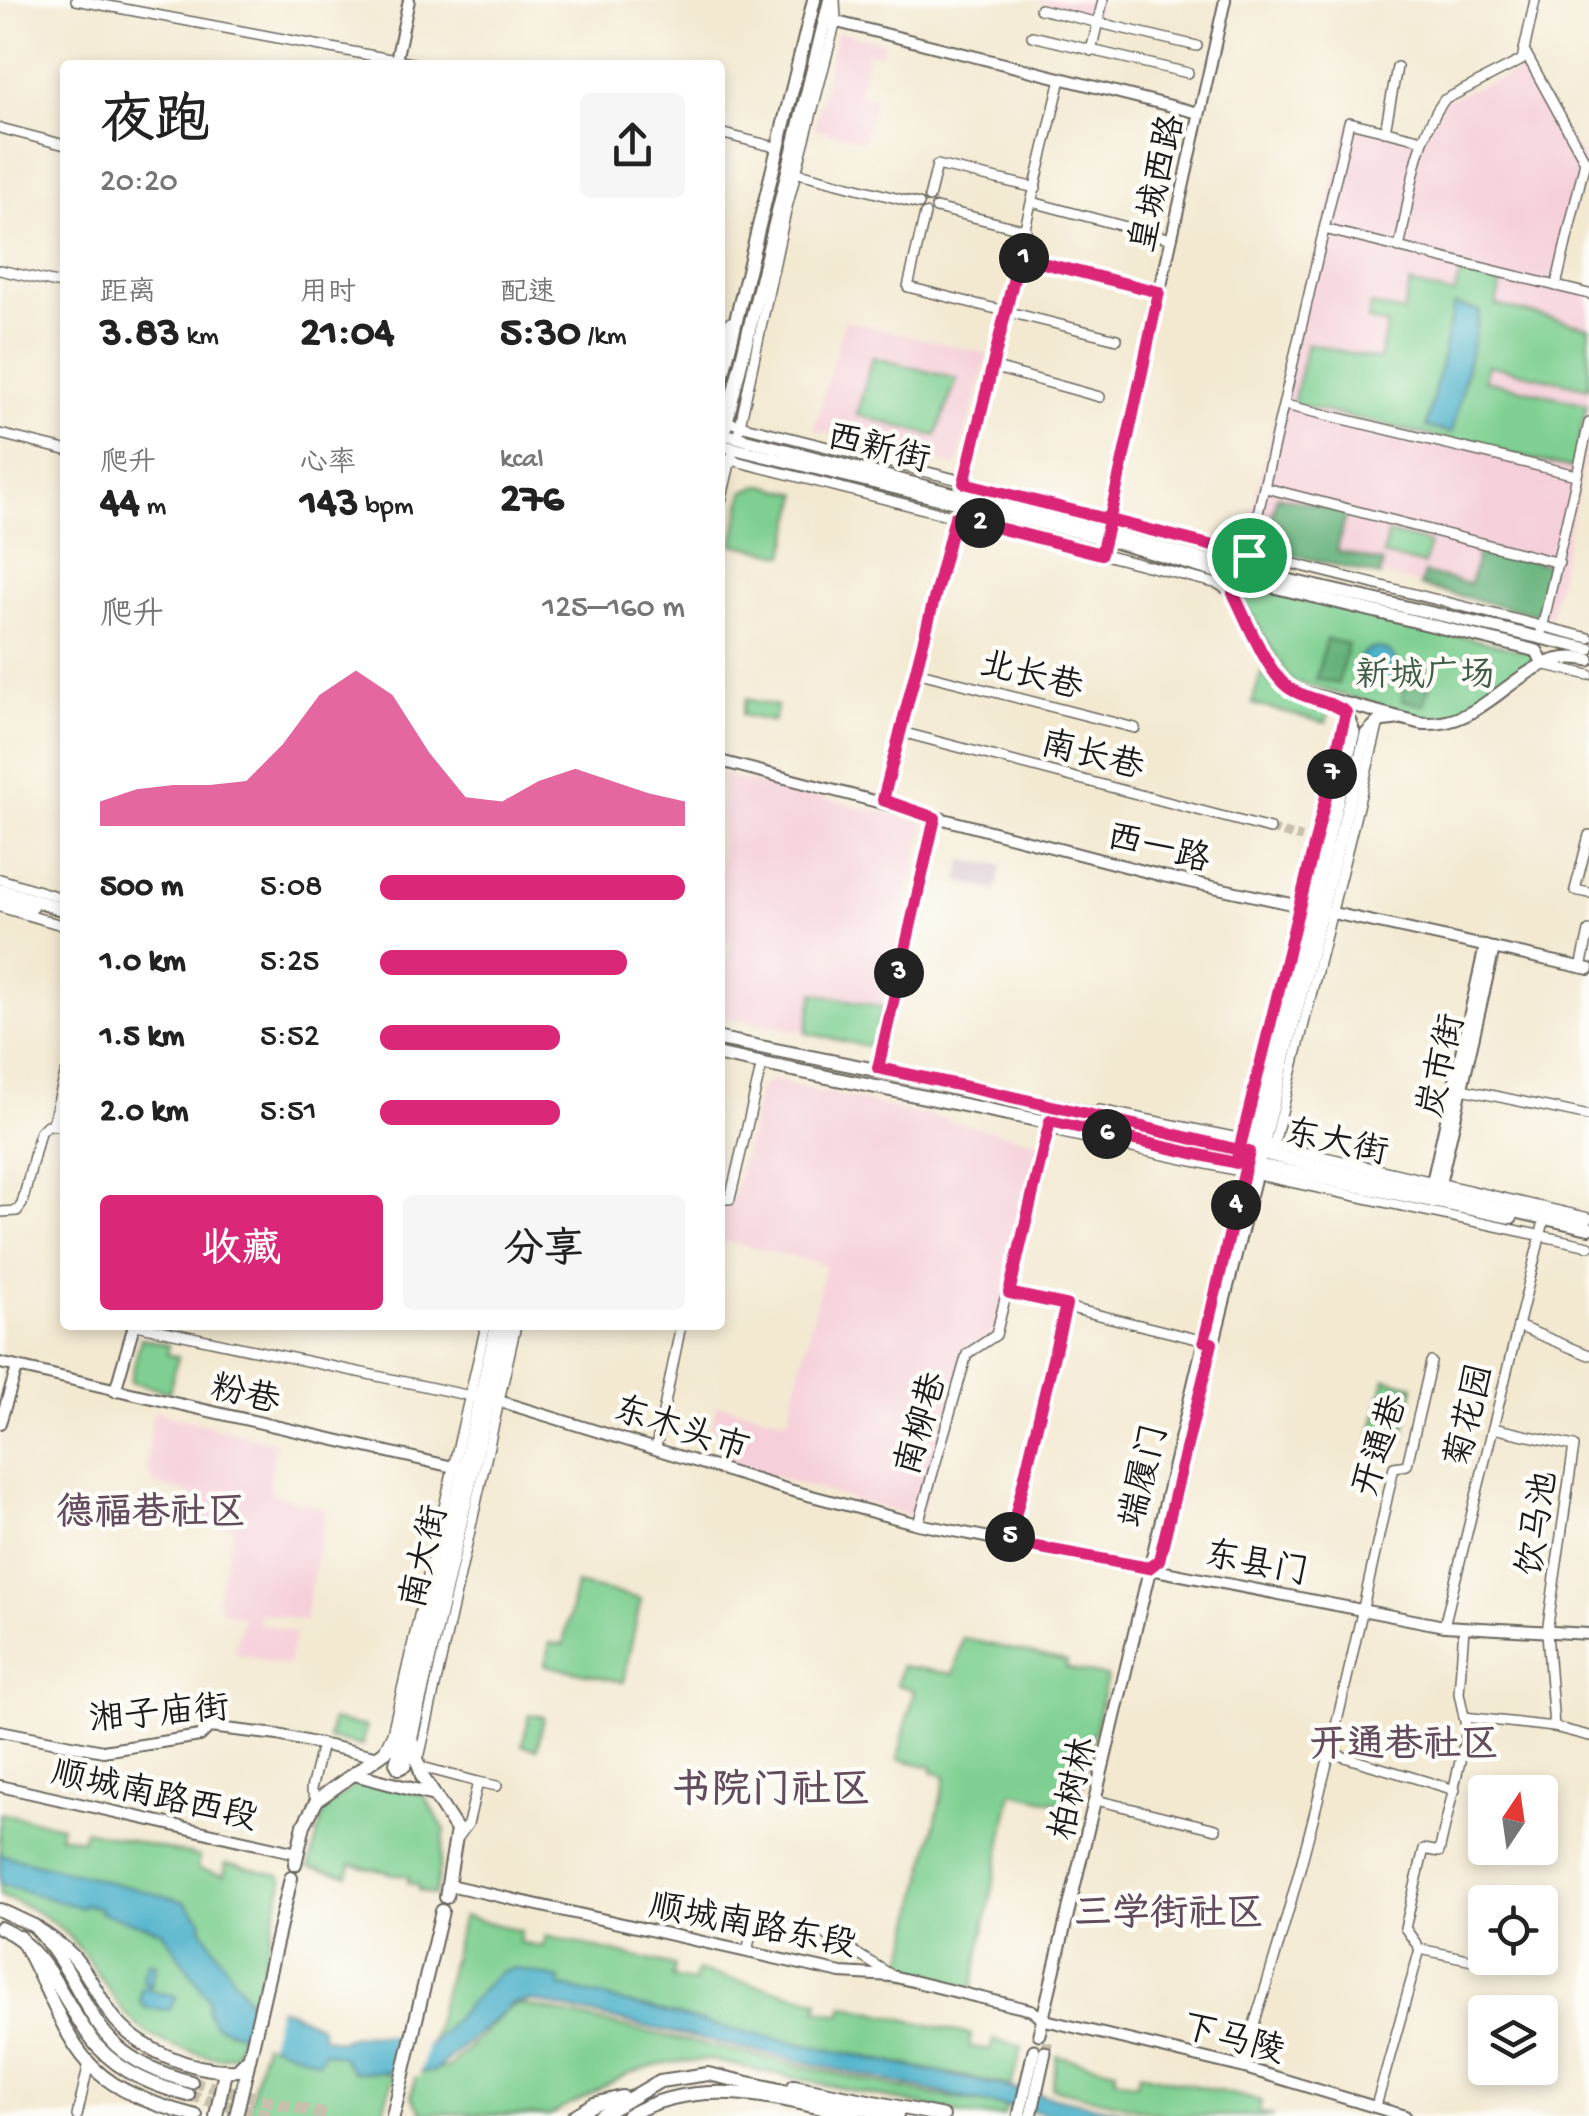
<!DOCTYPE html>
<html lang="zh">
<head>
<meta charset="utf-8">
<style>
	body { margin:0; font-family:"Gochi Hand","LXGW WenKai TC",sans-serif; background:#f6f6f6; color:#222; height:100vh; display:flex; flex-direction:column; font-size:38px; white-space:nowrap }
	* { box-sizing:border-box; margin:0 }
	p { font-size:32px; color:#767676 }
	.icon { flex:none; width:55px; height:55px; fill:none; stroke:currentColor; stroke-width:2; stroke-linecap:round; stroke-linejoin:round }
	.map { position:relative; flex:1; overflow:hidden }
	.side { position:absolute; left:60px; top:60px; width:665px; height:1270px; display:flex; flex-direction:column; background:#fff; border-radius:10px; box-shadow:0 5px 15px #0003 }
	.side>* { flex:none }
	.needle { width:65px; rotate:13deg }
	.fabs { position:absolute; left:1468px; top:1775px; display:grid; gap:20px }
	.fabs a { display:grid; place-items:center; width:90px; height:90px; border-radius:10px; background:#fff; box-shadow:0 5px 15px #0003; font-size:50px }
	.pin { position:absolute; display:grid; place-items:center; width:85px; height:85px; color:#fff; margin:-42px; border:5px solid #fff; border-radius:50%; box-shadow:0 2px 10px #0007 }
	.km { position:absolute; width:50px; height:50px; margin:-25px; border-radius:50%; background:#222; color:#fff; font-size:28px; line-height:50px; text-align:center }
	.round { display:grid; place-items:center; flex:none; width:105px; height:105px; border-radius:10px; background:#f6f6f6 }
	.headline { display:flex; align-items:center; justify-content:space-between; height:170px; padding:0 40px }
	h1 { font-size:55px; font-weight:700; line-height:75px }
	.metrics { display:grid; grid-template-columns:repeat(3,1fr); gap:15px; height:170px; padding:10px 40px }
	.metrics div { display:grid; align-content:center }
	.metrics b { font-size:42px; font-weight:700 }
	.metrics small { font-size:28px; font-weight:400 }
	.metrics p { font-size:28px }
	.chart { height:280px; padding:20px 40px }
	.chart p { display:flex; justify-content:space-between }
	.chart svg { width:100%; height:180px; margin-top:10px; fill:#db2777; opacity:.7 }
	.button { display:flex; gap:20px; margin-top:auto; padding:20px 40px }
	.button a { flex:1; height:115px; border-radius:10px; background:#db2777; color:#fff; font-size:40px; font-weight:700; line-height:115px; text-align:center }
	.button a+a { background:#f6f6f6; color:#222 }
	ul { padding:0 40px; list-style:none; font-size:32px }
	li { display:grid; grid-template-columns:160px 120px 1fr; align-items:center; height:75px }
	li i { height:25px; border-radius:12px; background:#db2777 }
	.map>svg:first-child { display:block }
	.built { fill:#f5cfd9 }
	.industrial { fill:#d1bdcb }
	.green { fill:#7ecf91; stroke:#4d7656; stroke-width:2.5 }
	.forest { fill:#66b27b; stroke:#41674c; stroke-width:2.5 }
	.water { fill:#4bb1ca; stroke:#346673; stroke-width:2.5 }
	.pier { fill:#f3e9d1 }
	.lines { fill:none; stroke-linecap:round; stroke-linejoin:round }
	.minor-tunnel { stroke:#c8c0ad; stroke-width:9; stroke-dasharray:9 4.5; stroke-linecap:butt }
	.secondary-tunnel { stroke:#c8c0ad; stroke-width:11; stroke-dasharray:11 5.5; stroke-linecap:butt }
	.primary-tunnel { stroke:#c8c0ad; stroke-width:12; stroke-dasharray:12 6; stroke-linecap:butt }
	.minor-casing { stroke:#67645b; stroke-width:12 }
	.tertiary-casing { stroke:#67645b; stroke-width:14 }
	.secondary-casing { stroke:#67645b; stroke-width:15 }
	.primary-casing { stroke:#67645b; stroke-width:16 }
	.minor { stroke:#fff; stroke-width:9 }
	.tertiary { stroke:#fff; stroke-width:10 }
	.secondary { stroke:#fff; stroke-width:11 }
	.primary { stroke:#fff; stroke-width:12 }
	.route-casing { stroke:#fff; stroke-width:20 }
	.route { stroke:#db2777; stroke-width:12 }
	.labels { text-anchor:middle; stroke-width:9; stroke-linejoin:round; paint-order:stroke }
	.street-label { font-size:35px; fill:#1c1c1c; stroke:#fdfcf7 }
	.park-label { font-size:35px; fill:#3e5b45; stroke:#fdfcf7 }
	.neighbourhood-label { font-size:38px; font-weight:bold; fill:#634c5d; stroke:#fdfcf7 }
	.quarter-label { font-size:40px; font-weight:bold; fill:#634c5d; stroke:#fdfcf7 }
</style>
</head>
<body>
<div class="map">
<svg width="1589" height="2116" viewBox="0 0 1589 2116">
	<rect width="100%" height="100%" fill="#fdfcf7"/>
	<filter id="ink" filterUnits="userSpaceOnUse"><feTurbulence type="fractalNoise" baseFrequency=".01" numOctaves="2"/><feDisplacementMap in="SourceGraphic" scale="20" xChannelSelector="R" yChannelSelector="G"/><feConvolveMatrix kernelMatrix="1 2 1 2 8 2 1 2 1" color-interpolation-filters="sRGB"/></filter>
	<filter id="wash" filterUnits="userSpaceOnUse"><feTurbulence type="fractalNoise" baseFrequency=".0048" numOctaves="4" result="noise"/><feDisplacementMap in="SourceGraphic" scale="40" xChannelSelector="R" yChannelSelector="G"/><feGaussianBlur stdDeviation="2.25" result="paint"/><feColorMatrix in="noise" values="0 0 0 0 0 0 0 0 0 0 0 0 0 0 0 0 0 1.4 0 .05"/><feComposite in="paint" operator="in"/></filter>
	<g filter="url(#wash)">
		<rect width="100%" height="100%" fill="#f3e9d1"/>
		<g class="built">
			<path d="M1032 0H1100L1096 16Z"/>
			<path d="M837 31 884 42 881 54 868 52 858 93 875 98 864 141 814 129Z"/>
			<path d="M1522 70 1585 161 1556 285 1589 294V433L1551 616 1244 542 1349 122 1423 139 1444 100Z"/>
			<path d="M844 320 988 354 957 466 814 430Z"/>
			<path d="M722 775 925 822 883 1007 815 993 806 1033 720 1016V990L731 942 720 938Z"/>
			<path d="M772 1080 1045 1143 996 1335 967 1354 920 1519 715 1459 722 1433 711 1428 717 1404 788 1420 825 1265 720 1240V1202H732L760 1087Z"/>
			<path d="M153 1411 276 1443 269 1483 273 1494 326 1509 304 1621 258 1612 257 1622 296 1633 287 1666 234 1653 243 1617 219 1610 221 1603 216 1601 234 1529 196 1519 193 1494 155 1485 146 1468Z"/>
		</g>
		<path class="industrial" d="M963 860 1002 865 996 891 958 882Z"/>
		<g class="green">
			<path d="M1460 274 1501 283 1496 305 1589 327V388L1488 365 1484 380 1587 404 1573 469 1293 404 1307 343 1379 360 1387 325 1368 320 1371 305 1403 312 1410 284 1454 295Z"/>
			<path d="M872 357 957 379 936 436 857 415Z"/>
			<path d="M763 485 799 494 785 555 733 544 744 491Z"/>
			<path d="M1388 533 1429 543 1424 565 1383 555Z"/>
			<path d="M1240 584 1532 653 1533 662 1456 716 1427 718 1291 681 1238 591Z"/>
			<path d="M1261 673 1288 698 1330 708 1326 723 1252 704Z"/>
			<path d="M746 699 777 706 773 722 742 715Z"/>
			<path d="M814 993 883 1007 875 1038 866 1046 806 1033Z"/>
			<path d="M141 1338 169 1345 167 1354 178 1357 169 1392 130 1382Z"/>
			<path d="M1385 1379 1414 1386 1402 1442 1372 1435Z"/>
			<path d="M576 1584 641 1599 623 1682 545 1665 550 1643 563 1645Z"/>
			<path d="M962 1638 1067 1662 1066 1668 1107 1677 1077 1807 1012 1792 972 1990 901 1974 946 1776 932 1772V1767L898 1759 914 1690 897 1685 901 1666 954 1674Z"/>
			<path d="M530 1714 544 1717 537 1749 522 1745Z"/>
			<path d="M332 1720 366 1727 362 1746 328 1739Z"/>
			<path d="M362 1780 423 1794 445 1830 435 1895 418 1890V1885L408 1883 409 1877 351 1864 348 1875 309 1867 324 1810Z"/>
			<path d="M0 1813 61 1826 59 1835 82 1840 85 1830 200 1857 198 1869 224 1875 226 1863 280 1875 283 1881 257 1990 249 2003 235 2054C220 2061 206 2055 190 2051 113 2032 115 1982 66 1934 48 1916 24 1904 0 1896Z"/>
			<path d="M463 1916 521 1931 519 1942 543 1947 546 1936 674 1966 672 1978 694 1982 697 1971 819 2000 817 2010 841 2015 844 2005 971 2035 969 2046 990 2051 993 2040 1022 2047 1011 2086 729 2029 559 1986 560 1979 514 1971 431 2043Z"/>
			<path d="M520 2004 933 2095 987 2104 988 2101 1007 2102 1004 2116H971L710 2060 667 2063 630 2073 549 2116 423 2113 411 2097 416 2074 448 2067 509 2008Z"/>
			<path d="M265 2040 318 2061 324 2051 343 2056 345 2063 394 2075 381 2116H246Z"/>
			<path d="M1057 2056 1116 2070 1115 2078 1137 2084 1140 2073 1261 2101 1259 2112 1274 2116H1168L1052 2088Z"/>
		</g>
		<g class="forest">
			<path d="M1277 496 1346 512 1337 551 1383 563 1380 576 1264 548Z"/>
			<path d="M1479 548 1549 565 1537 615 1420 586 1424 573 1470 584Z"/>
			<path d="M1326 639 1348 644 1338 684 1316 679Z"/>
			<path d="M1412 660 1434 665 1424 705 1402 700Z"/>
		</g>
		<g class="water">
			<path d="M1454 305 1480 311 1452 433 1426 427Z"/>
			<circle cx="1377" cy="668" r="20"/>
			<path d="M0 1854 184 1901 202 1920 201 1927 249 2002 289 2011 320 2026 323 2037 340 2041C365 2028 400 2037 429 2045L499 1972 514 1968 560 1979V1986L729 2029 1144 2116H1060L990 2104 531 2001 512 2004 433 2072H353L342 2056 324 2052 319 2061 214 2025 207 2011 209 2000 162 1931 99 1912 100 1908 84 1904 82 1908 0 1884Z"/>
			<path d="M148 1962 156 1964 150 1991 177 1996 169 2010 146 2008 140 2002 141 1989 148 1986 142 1979Z"/>
		</g>
		<g class="pier">
			<path d="M253 1999 279 2005 269 2044 243 2038Z"/>
			<path d="M401 2036 427 2042 419 2077 391 2075Z"/>
		</g>
	</g>
	<g filter="url(#ink)">
		<g class="lines">
			<path class="minor-tunnel" d="M1270 829 1302 838"/>
			<path class="secondary-tunnel" d="M1045 2052 1049 2036"/>
			<g class="primary-tunnel">
				<path d="M191 2082 331 2116"/>
				<path d="M188 2095 272 2116"/>
			</g>
			<defs>
				<g id="minor">
					<path d="M76 0 422 65"/>
					<path d="M1040 9 1197 46"/>
					<path d="M1032 36 1188 73"/>
					<path d="M1524 50 1585 161 1556 286"/>
					<path d="M1091 51 1103 0"/>
					<path d="M0 128 65 145"/>
					<path d="M1385 131 1397 67"/>
					<path d="M720 133 779 148"/>
					<path d="M791 171 919 204"/>
					<path d="M929 198 937 165 1036 188"/>
					<path d="M1032 202 1172 239"/>
					<path d="M936 208 1026 230"/>
					<path d="M925 214 908 287 1117 339"/>
					<path d="M1324 229 1589 294"/>
					<path d="M1399 248C1410 199 1414 141 1444 100L1522 60 1535 0"/>
					<path d="M1019 257 1159 291"/>
					<path d="M0 270 65 285"/>
					<path d="M720 353 730 322"/>
					<path d="M992 367 1100 397"/>
					<path d="M1285 405 1576 475"/>
					<path d="M720 420 1589 638"/>
					<path d="M739 430 786 211 836 21 835 0"/>
					<path d="M0 434 65 450"/>
					<path d="M720 457 1218 584 1233 593"/>
					<path d="M963 484 1061 79"/>
					<path d="M1266 488 1559 563"/>
					<path d="M720 506 732 455"/>
					<path d="M1245 569 1349 122 1423 140"/>
					<path d="M1541 633 1589 423"/>
					<path d="M1546 665 1589 675"/>
					<path d="M916 672 1135 728"/>
					<path d="M901 732 1270 829"/>
					<path d="M883 800 956 515"/>
					<path d="M1589 835 1575 890 1589 893"/>
					<path d="M0 879 65 899"/>
					<path d="M0 907 65 926"/>
					<path d="M1581 968 1589 931"/>
					<path d="M1462 1089 1589 1116"/>
					<path d="M1099 1110 1273 1145 1589 1218"/>
					<path d="M1051 1123 1062 1133 1589 1246"/>
					<path d="M52 1125 65 1075"/>
					<path d="M1241 1141 1346 714"/>
					<path d="M1273 1148 1379 722"/>
					<path d="M720 1199H730L762 1063"/>
					<path d="M0 1212 17 1211 22 1204 40 1132 47 1125 65 1126"/>
					<path d="M1009 1293 1209 1342"/>
					<path d="M136 1325 471 1396"/>
					<path d="M1518 1326 1589 1355"/>
					<path d="M1493 1428 1574 1446 1547 1632 1554 1727"/>
					<path d="M656 1447 681 1325"/>
					<path d="M918 1524 967 1354 996 1335 1049 1121"/>
					<path d="M1009 1543 1066 1305"/>
					<path d="M1444 1626 1545 1217"/>
					<path d="M1464 1628 1459 1693 1467 1731 1439 1852 1424 1849 1405 1928 1420 1949 1501 1966"/>
					<path d="M1464 1717 1554 1727 1589 1736"/>
					<path d="M384 1750 392 1733 486 1325"/>
					<path d="M1331 1753 1455 1790"/>
					<path d="M420 1754 516 1325"/>
					<path d="M418 1766 478 1782 468 1824 457 1839"/>
					<path d="M478 1782 497 1786"/>
					<path d="M317 1800 311 1789 322 1744"/>
					<path d="M1096 1800 1216 1829"/>
					<path d="M747 1952 756 1912 770 1921 823 1933 890 1974"/>
					<path d="M1245 2068V2052C1309 1861 1351 1664 1394 1467L1407 1465 1431 1362"/>
					<path d="M1376 2106 1420 1949"/>
					<path d="M77 2116 88 2067"/>
				</g>
				<g id="tertiary">
					<path d="M825 19 1199 113"/>
					<path d="M395 65 409 0"/>
					<path d="M1101 554 1225 0"/>
					<path d="M720 761 1163 876 1589 969"/>
					<path d="M878 1068 935 818"/>
					<path d="M1430 1191 1485 946"/>
					<path d="M1438 1193 1494 948"/>
					<path d="M0 1363 462 1469"/>
					<path d="M115 1391 134 1325"/>
					<path d="M489 1398 789 1490 918 1524 1444 1626 1589 1634"/>
					<path d="M0 1423 17 1368"/>
					<path d="M0 1731 103 1751 200 1736 209 1727 278 1735 379 1757"/>
					<path d="M0 1786 297 1853"/>
					<path d="M449 1885 841 1973 892 1976 1031 2010 1045 2020 1245 2068 1405 2116"/>
				</g>
				<g id="secondary">
					<path d="M724 434 1257 573 1589 649"/>
					<path d="M720 445 1104 539 1216 572 1229 582 1277 676 1290 689 1420 723C1492 731 1520 644 1589 660"/>
					<path d="M1233 593 1240 582H1253L1537 651 1543 664"/>
					<path d="M1149 1568 1159 1560 1366 734 1379 721 1397 719"/>
					<path d="M1039 2034 1249 1152 1256 1141 1354 732 1346 712 1332 701"/>
					<path d="M1019 2116 1034 2050"/>
					<path d="M1031 2116 1045 2052"/>
				</g>
				<g id="primary">
					<path d="M720 386 814 0"/>
					<path d="M720 448 830 0"/>
					<path d="M0 890 65 910"/>
					<path d="M0 899 31 908"/>
					<path d="M720 1039 1052 1105 1589 1228"/>
					<path d="M720 1055 1511 1217"/>
					<path d="M403 1743 396 1763 399 1768 405 1765 409 1746"/>
					<path d="M354 1774 434 1795"/>
					<path d="M295 1864 304 1825 317 1800 400 1741 497 1325"/>
					<path d="M446 1897 457 1830 422 1776 411 1738 506 1325"/>
					<path d="M0 1910 34 1926 42 1935C100 2006 84 2053 191 2082"/>
					<path d="M34 1926C49 1937 66 1947 77 1961 90 1977 99 1997 111 2014 136 2049 194 2073 237 2070L249 2058"/>
					<path d="M0 1928C52 1950 63 2008 98 2047 122 2073 155 2086 188 2095"/>
					<path d="M20 1937C77 2041 66 2083 196 2116"/>
					<path d="M794 2086 943 2116"/>
					<path d="M216 2116 225 2071"/>
					<path d="M236 2116 291 1878"/>
					<path d="M393 2116 442 1911"/>
					<path d="M574 2116 594 2104 622 2097"/>
					<path d="M600 2116 660 2081 708 2074 897 2116"/>
					<path d="M627 2116C699 2074 779 2098 855 2116"/>
				</g>
			</defs>
			<use href="#minor" class="minor-casing"/>
			<use href="#tertiary" class="tertiary-casing"/>
			<use href="#secondary" class="secondary-casing"/>
			<use href="#primary" class="primary-casing"/>
			<use href="#minor" class="minor"/>
			<use href="#tertiary" class="tertiary"/>
			<use href="#secondary" class="secondary"/>
			<use href="#primary" class="primary"/>
		</g>
	</g>
	<g class="lines" filter="url(#ink)">
		<defs>
			<path id="route" d="M1249 555 964 483 1019 257 1159 292C1140 379 1123 467 1101 554L955 517 883 800 935 818 878 1068C999 1093 1119 1121 1239 1150L1249 1152 1204 1341 1212 1343 1159 1560 1149 1568 1009 1542 1066 1305 1009 1293 1050 1121 1236 1163C1273 1012 1311 862 1346 712 1328 699 1306 700 1289 688 1267 673 1246 618 1233 593L1240 582H1254L1218 559 1245 569 1249 555"/>
		</defs>
		<use href="#route" class="route-casing"/>
		<use href="#route" class="route"/>
	</g>
	<g class="labels">
		<g class="street-label">
			<text transform="translate(1155 183) rotate(-77)" y="12">皇城西路</text>
			<text transform="translate(879 446) rotate(14)" y="12">西新街</text>
			<text transform="translate(1032 673) rotate(14)" y="12">北长巷</text>
			<text transform="translate(1093 753) rotate(14)" y="12">南长巷</text>
			<text transform="translate(1159 846) rotate(14)" y="12">西一路</text>
			<text transform="translate(1439 1065) rotate(-77)" y="12">炭市街</text>
			<text transform="translate(1337 1140) rotate(12)" y="12">东大街</text>
			<text transform="translate(246 1392) rotate(13)" y="12">粉巷</text>
			<text transform="translate(1467 1415) rotate(-76)" y="12">菊花园</text>
			<text transform="translate(919 1423) rotate(-74)" y="12">南柳巷</text>
			<text transform="translate(682 1427) rotate(18)" y="12">东木头市</text>
			<text transform="translate(1378 1445) rotate(-72)" y="12">开通巷</text>
			<text transform="translate(1141 1475) rotate(-76)" y="12">端履门</text>
			<text transform="translate(1535 1523) rotate(-81)" y="12">饮马池</text>
			<text transform="translate(422 1556) rotate(-77)" y="12">南大街</text>
			<text transform="translate(1257 1561) rotate(11)" y="12">东县门</text>
			<text transform="translate(159 1711) rotate(-5)" y="12">湘子庙街</text>
			<text transform="translate(1071 1788) rotate(-77)" y="12">柏树林</text>
			<text transform="translate(155 1793) rotate(13)" y="12">顺城南路西段</text>
			<text transform="translate(753 1923) rotate(11)" y="12">顺城南路东段</text>
			<text transform="translate(1234 2037) rotate(15)" y="12">下马陵</text>
		</g>
		<g class="park-label">
			<text x="1425" y="685">新城广场</text>
		</g>
		<g class="neighbourhood-label">
			<text x="151" y="1523">德福巷社区</text>
			<text x="1404" y="1755">开通巷社区</text>
			<text x="1169" y="1924">三学街社区</text>
		</g>
		<g class="quarter-label">
			<text x="771" y="1801">书院门社区</text>
		</g>
	</g>
</svg>
<div class="fabs">
<a><svg class="needle" viewBox="-14 -14 28 28"><path d="M0-13l5 13h-10z" fill="#e53935"/><path d="M0 13l5-13h-10z" fill="#767676"/></svg></a>
<a><svg class="icon" aria-label="locate" viewBox="0 0 24 24"><circle cx="12" cy="12" r="6"/><path d="M12 2v4M12 18v4M2 12h4M18 12h4"/></svg></a>
<a><svg class="icon" aria-label="layers" viewBox="0 0 24 24"><path d="M12 4l9 5-9 5-9-5zM3 14l9 5 9-5"/></svg></a>
</div>
<div class="pin" style="left:1249px;top:555px;background:#1e9e55"><svg class="icon" aria-label="arrive" viewBox="0 0 24 24"><path d="M6 21V4h12l-3 4 3 4H6"/></svg></div>
<b class="km" style="left:1024px;top:258px">1</b>
<b class="km" style="left:980px;top:523px">2</b>
<b class="km" style="left:899px;top:973px">3</b>
<b class="km" style="left:1236px;top:1205px">4</b>
<b class="km" style="left:1010px;top:1537px">5</b>
<b class="km" style="left:1107px;top:1134px">6</b>
<b class="km" style="left:1332px;top:774px">7</b>
<section class="side">
<div class="headline"><div><h1>夜跑</h1><p>20:20</p></div><a class="round"><svg class="icon" aria-label="share" viewBox="0 0 24 24"><path d="M12 15V3M7 8l5-5 5 5M5 13v7h14v-7"/></svg></a></div>
<div class="metrics">
<div><p>距离</p><b>3.83<small> km</small></b></div>
<div><p>用时</p><b>21:04</b></div>
<div><p>配速</p><b>5:30<small> /km</small></b></div>
</div>
<div class="metrics">
<div><p>爬升</p><b>44<small> m</small></b></div>
<div><p>心率</p><b>143<small> bpm</small></b></div>
<div><p>kcal</p><b>276</b></div>
</div>
<div class="chart"><p><span>爬升</span>125–160 m</p>
<svg viewBox="0 0 160 44" preserveAspectRatio="none"><path d="M0 44V38L10 35L20 34L30 34L40 33L50 24L60 12L70 6L80 12L90 26L100 37L110 38L120 33L130 30L140 33L150 36L160 38V44z"/></svg>
</div>
<ul>
<li><b>500 m</b>5:08<i style="width:100%"></i></li>
<li><b>1.0 km</b>5:25<i style="width:81%"></i></li>
<li><b>1.5 km</b>5:52<i style="width:59%"></i></li>
<li><b>2.0 km</b>5:51<i style="width:59%"></i></li>
</ul>
<div class="button"><a>收藏</a><a>分享</a></div>
</section>
</div>
</body>
</html>
